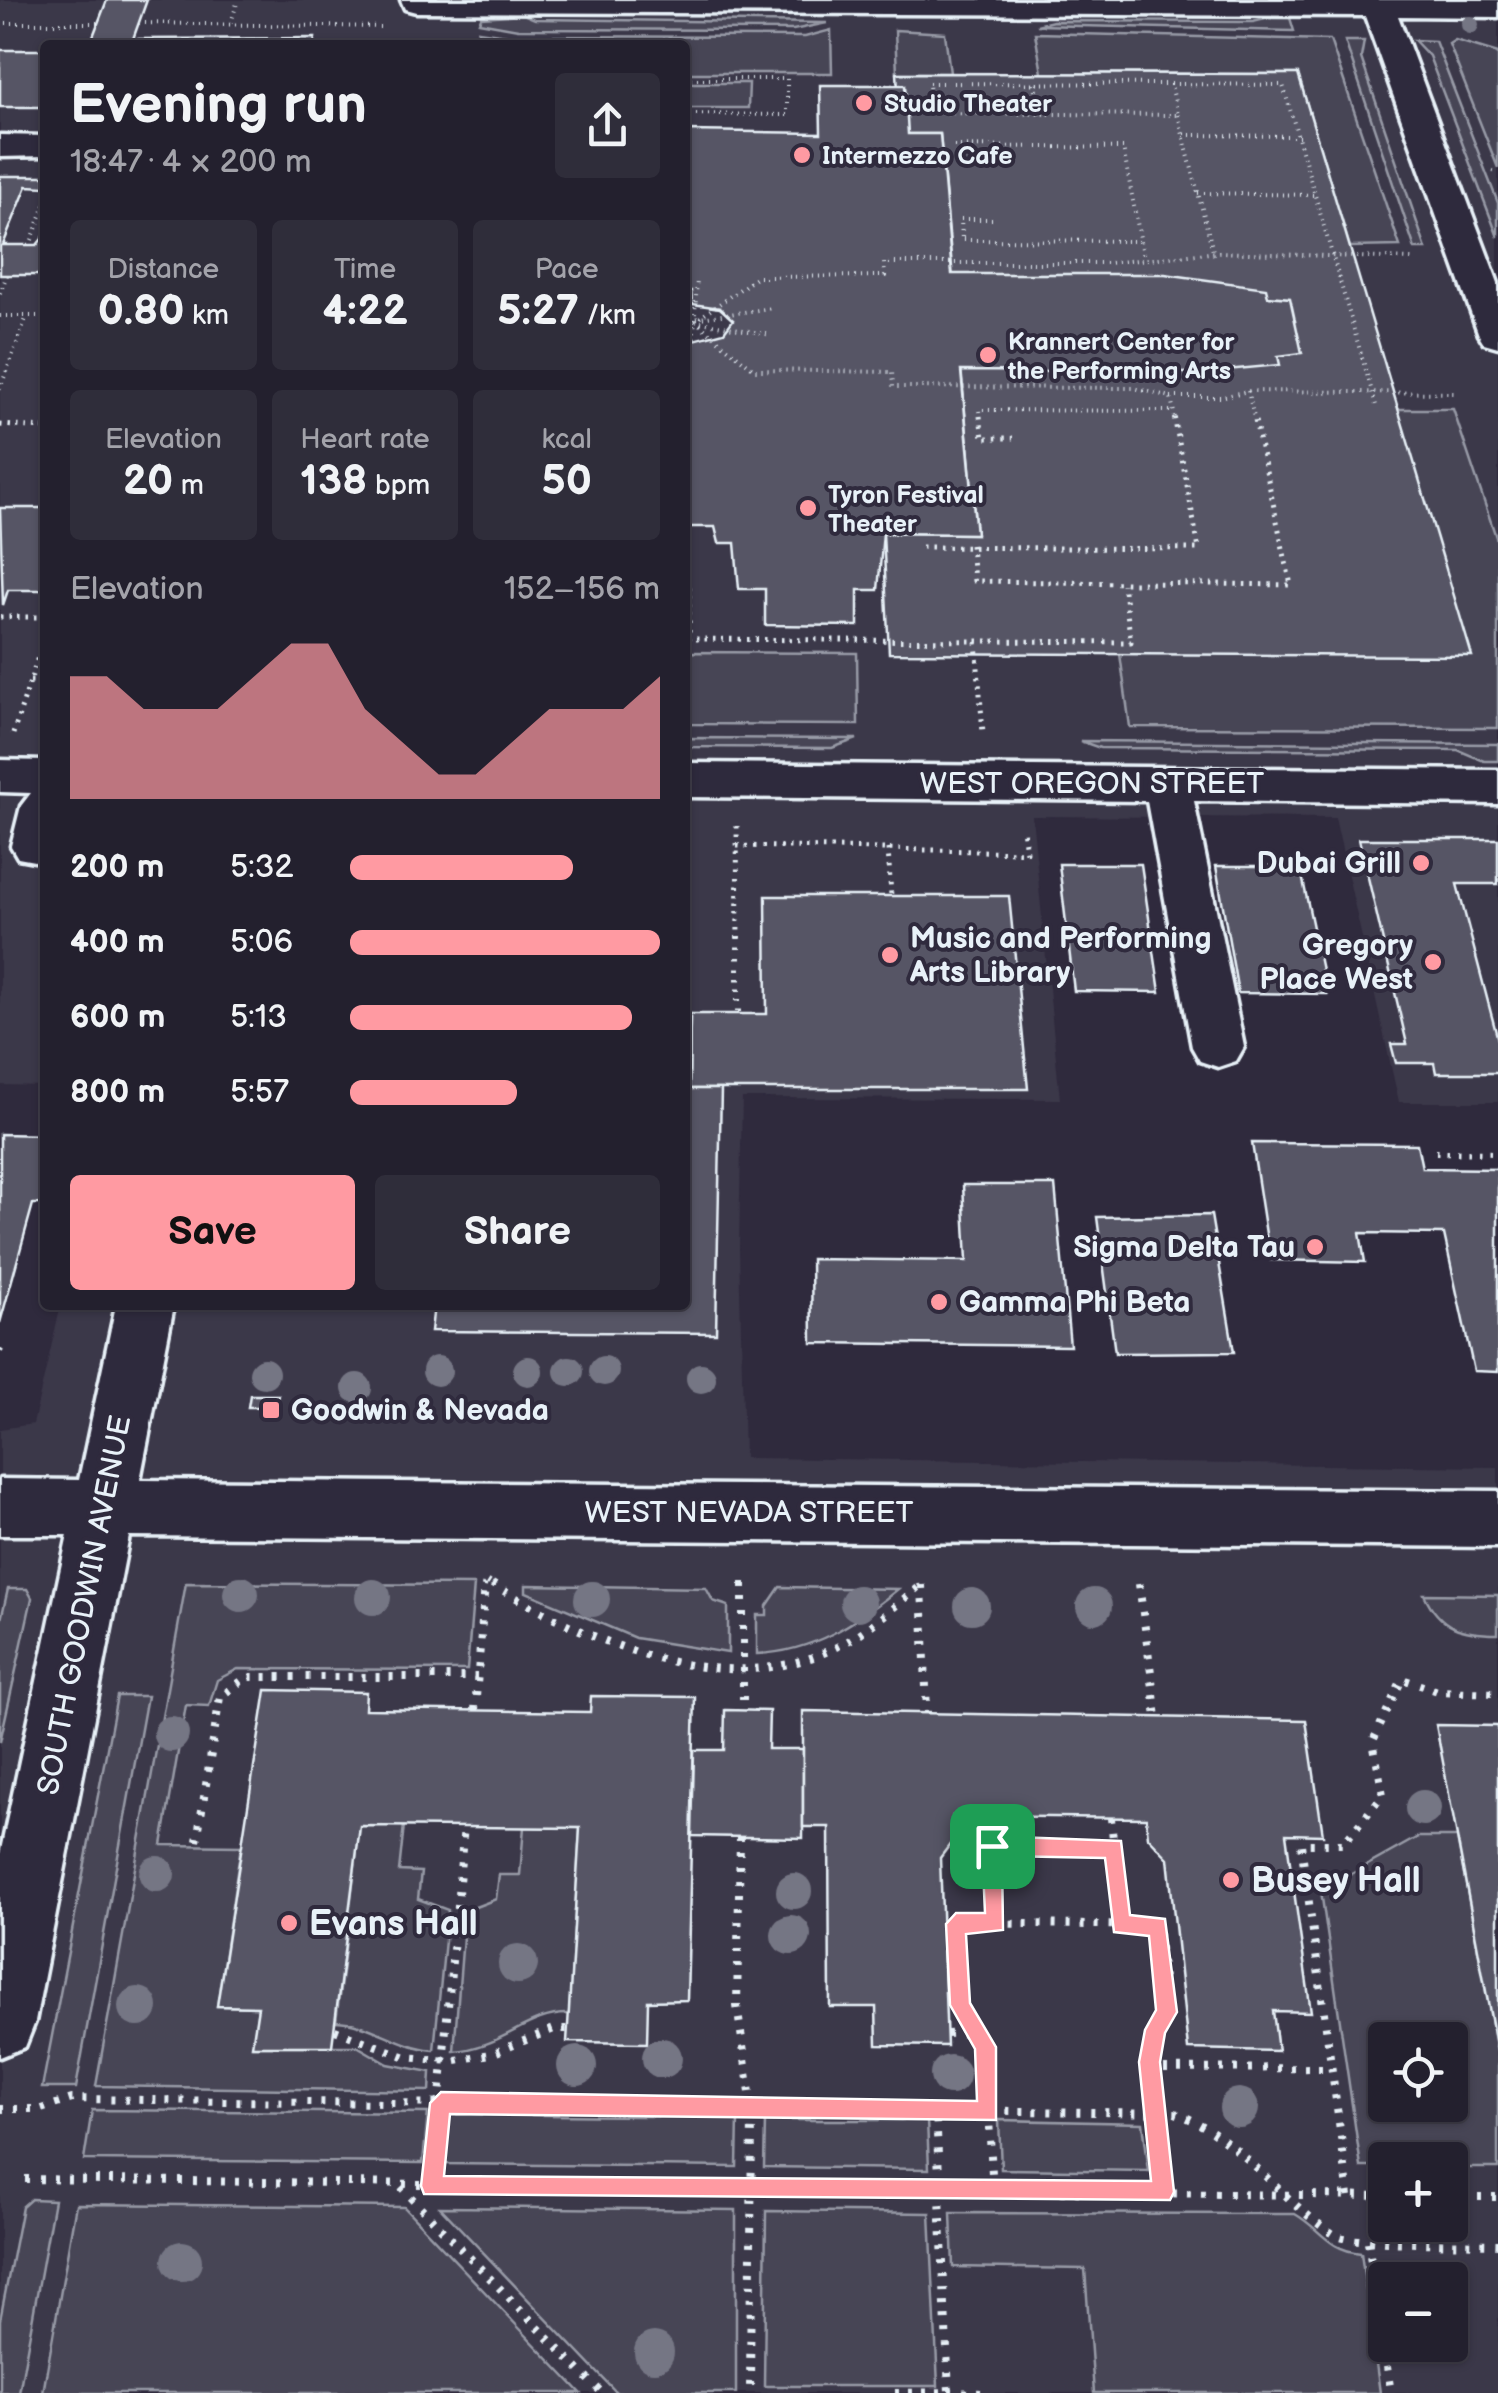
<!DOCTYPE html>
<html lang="en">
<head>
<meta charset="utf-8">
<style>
	body { margin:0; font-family:"Balsamiq Sans",sans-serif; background:#2f2d3a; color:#f1f3f6; height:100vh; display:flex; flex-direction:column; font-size:38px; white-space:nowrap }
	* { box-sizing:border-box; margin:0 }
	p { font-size:32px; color:#a3a3aa }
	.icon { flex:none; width:55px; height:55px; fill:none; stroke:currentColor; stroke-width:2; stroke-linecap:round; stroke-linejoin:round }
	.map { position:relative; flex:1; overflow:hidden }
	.details { position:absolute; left:40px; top:40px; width:650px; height:1270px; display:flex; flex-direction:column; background:#23202e; border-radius:10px; box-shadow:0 2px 8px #0004,0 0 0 2px #403e4a }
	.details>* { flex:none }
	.tools { position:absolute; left:1368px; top:2022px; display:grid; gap:20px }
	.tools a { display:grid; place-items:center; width:100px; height:100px; border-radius:10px; background:#23202e; box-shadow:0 2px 8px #0004,0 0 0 2px #403e4a; font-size:50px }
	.pin { position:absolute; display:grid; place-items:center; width:85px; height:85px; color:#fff; margin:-42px; border-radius:20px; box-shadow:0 5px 15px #0006 }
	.round { display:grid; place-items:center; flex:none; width:105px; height:105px; border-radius:10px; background:#2f2d3a }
	.headline { display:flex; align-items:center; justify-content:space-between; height:170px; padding:0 30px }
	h1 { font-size:55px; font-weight:600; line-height:75px }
	.metrics { display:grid; grid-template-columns:repeat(3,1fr); gap:15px; height:170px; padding:10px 30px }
	.metrics div { display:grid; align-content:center; border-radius:10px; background:#2f2d3a; text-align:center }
	.metrics b { font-size:42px; font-weight:600 }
	.metrics small { font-size:28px; font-weight:400 }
	.metrics p { font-size:28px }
	.chart { height:280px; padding:20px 30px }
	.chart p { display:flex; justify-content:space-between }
	.chart svg { width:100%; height:180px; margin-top:10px; fill:#ff9aa2; opacity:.7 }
	.button { display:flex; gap:20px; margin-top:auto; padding:20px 30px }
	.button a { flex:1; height:115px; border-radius:10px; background:#ff9aa2; color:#111; font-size:40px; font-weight:600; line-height:115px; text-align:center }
	.button a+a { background:#2f2d3a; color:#f1f3f6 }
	ul { padding:0 30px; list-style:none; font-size:32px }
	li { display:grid; grid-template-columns:160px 120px 1fr; align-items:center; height:75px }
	li i { height:25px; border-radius:12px; background:#ff9aa2 }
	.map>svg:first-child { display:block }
	.built { fill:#3b3749; fill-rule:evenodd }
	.green { fill:#464455; stroke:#979aa6; stroke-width:2.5; fill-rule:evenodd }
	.building { fill:#575565; stroke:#e8f1f8; stroke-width:2.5 }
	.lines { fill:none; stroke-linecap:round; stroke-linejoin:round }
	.minor-casing { stroke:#e8f1f8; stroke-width:7 }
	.path-far3 { stroke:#e8f1f8; stroke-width:4; stroke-dasharray:1 5; stroke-linecap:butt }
	.path-far2 { stroke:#e8f1f8; stroke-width:5; stroke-dasharray:2.5 6; stroke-linecap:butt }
	.path-far1 { stroke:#e8f1f8; stroke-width:6; stroke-dasharray:2.5 8; stroke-linecap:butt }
	.path { stroke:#e8f1f8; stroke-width:8; stroke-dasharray:4 10; stroke-linecap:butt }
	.minor { fill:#2f2a3d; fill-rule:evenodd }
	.tree { fill:#757684 }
	.route { fill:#ff9aa2; stroke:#fff; stroke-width:2.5; fill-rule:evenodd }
	.poi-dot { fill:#ff9aa2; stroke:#2f2a3d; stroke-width:4 }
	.labels { text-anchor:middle; stroke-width:8; stroke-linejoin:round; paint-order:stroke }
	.far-poi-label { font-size:25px; font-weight:bold; fill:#e8f1f8; stroke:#2f2a3d; text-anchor:start }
	.street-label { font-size:30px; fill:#e8f1f8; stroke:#2f2a3d }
	.poi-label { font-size:30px; font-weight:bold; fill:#e8f1f8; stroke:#2f2a3d; text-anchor:end }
	.near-poi-label { font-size:35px; font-weight:bold; fill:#e8f1f8; stroke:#2f2a3d; text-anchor:start }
</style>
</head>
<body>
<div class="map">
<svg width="1498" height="2393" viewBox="0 0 1498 2393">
	<rect width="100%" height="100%" fill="#2f2a3d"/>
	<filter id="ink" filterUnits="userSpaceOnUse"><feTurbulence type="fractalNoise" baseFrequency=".01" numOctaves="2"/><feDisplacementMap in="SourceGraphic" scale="20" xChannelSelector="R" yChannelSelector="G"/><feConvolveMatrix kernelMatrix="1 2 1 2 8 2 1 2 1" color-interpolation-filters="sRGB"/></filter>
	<g filter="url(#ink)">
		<path class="built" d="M0 0H1498V1102H1399L1335 818 1032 816 1060 1099 742 1098 739 1247 744 1458 1498 1467V2393H0V1429L33 1424 61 1305H685V45H45V1086L0 1085ZM1385 2040H1450V2105H1385ZM1385 2160H1450V2225H1385ZM1385 2280H1450V2345H1385Z"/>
		<g class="green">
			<path d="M523 14 535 19 827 23 793 30 518 29 479 22 481 17Z"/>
			<path d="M1269 18H1290L1294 31 1037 25 1053 21 1253 22Z"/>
			<path d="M831 30 832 73H685V45H476L478 31 513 36 805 37Z"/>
			<path d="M895 30 945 33 950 73H897Z"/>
			<path d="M1035 33 1330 40 1400 246 1350 247 1298 74 1042 73Z"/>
			<path d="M1414 40 1435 41 1498 203V237L1429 56Z"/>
			<path d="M1455 40 1498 53V168L1449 44Z"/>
			<path d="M1345 41H1364L1361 58 1426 249H1415Z"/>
			<path d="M685 83H749L748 108H685Z"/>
			<path d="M1398 409H1453L1498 543V728L1130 727 1120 654Z"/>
			<path d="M685 652 857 653 858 725 685 724Z"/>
			<path d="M685 738 857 739 832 748 685 747Z"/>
			<path d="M1080 741 1498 744V761H1484L1458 750 1100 748Z"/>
			<path d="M186 1583 474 1585 467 1670 238 1669 217 1680 209 1706 186 1705 162 1845 241 1846 217 2006 258 2007 253 2046H357L388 2064 431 2072 430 2091 96 2086Z"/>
			<path d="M526 1585 706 1588 713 1601 728 1606V1653L635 1638 526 1592Z"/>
			<path d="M780 1587 898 1589C856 1623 813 1652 757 1654V1615H767V1606Z"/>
			<path d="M8 1589H27L32 1598 0 1742V1624Z"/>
			<path d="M1424 1594 1498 1595V1634C1462 1634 1440 1629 1424 1594Z"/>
			<path d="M117 1696H147L76 2088H42Z"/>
			<path d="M404 1825 399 1871 421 1872 418 1899 448 1910 434 2050C398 2047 370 2022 336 2021L360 1826Z"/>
			<path d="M524 1827 580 1828 569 2014C527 2013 502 2048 454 2051L465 1911 496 1899 499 1875H520Z"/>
			<path d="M1418 1837H1457L1498 2057V2168H1450V2160H1385V2167H1361L1321 1891ZM1450 2040V2105H1385V2040Z"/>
			<path d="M92 2110 428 2113 423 2163 84 2160Z"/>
			<path d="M447 2114 738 2117 737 2167 443 2164Z"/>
			<path d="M765 2120H927L929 2169 764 2167Z"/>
			<path d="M999 2120 1143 2123 1149 2171 1001 2169Z"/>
			<path d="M31 2199 54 2200 19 2393H0V2320L22 2207Z"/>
			<path d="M76 2204 404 2207 581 2393H43Z"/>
			<path d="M440 2207 736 2210V2393H617Z"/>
			<path d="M766 2211 930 2213 938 2386H764Z"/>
			<path d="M951 2213 1295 2214C1321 2229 1328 2250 1361 2253L1380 2393H1094L1085 2269 953 2267Z"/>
		</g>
		<g class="building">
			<path d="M107 0H147L133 39 315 38 314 45H79L82 39H92Z"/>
			<rect x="0" y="50" width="45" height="57"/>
			<path d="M897 73 1298 74 1472 656 889 653 883 533 976 534 940 134H901Z"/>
			<path d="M820 85H905L908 134H940L952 274H1165L1266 288 1268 296 1290 298 1302 353 1278 356 1280 365 1194 373 961 371 976 534 883 533 878 590H858V626L765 625V589H739L735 543H719L715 527H685V355H690V341L724 332 733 320 720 308 692 304 691 291H685V147L688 131 821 133Z"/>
			<path d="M0 176H45V187L27 186 3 245H37L45 235V275H0Z"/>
			<path d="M0 508H45V590H8L3 605Z"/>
			<path d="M1359 839H1498V884H1457L1498 1040V1073H1436L1434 1063H1396L1391 1044H1407Z"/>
			<path d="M1059 864H1141L1160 992 1074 991Z"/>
			<path d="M1216 866H1300L1327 994 1238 993Z"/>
			<path d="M766 896H1009L1028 1089H689L690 1014H767Z"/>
			<path d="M685 1014H690L689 1089H721L716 1333 431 1331 434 1305H685Z"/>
			<path d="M0 1134 45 1135V1204H33L0 1323Z"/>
			<path d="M1252 1143 1417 1144 1422 1168 1498 1169V1372L1474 1371 1444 1234 1360 1233 1365 1262 1270 1260Z"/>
			<path d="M963 1185H1055L1070 1346 812 1343 811 1259 967 1261Z"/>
			<path d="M1211 1215 1234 1352 1115 1353 1097 1217Z"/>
			<path d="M250 1395H278L276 1407H248Z"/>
			<path d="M266 1690 366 1692 365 1709 590 1712 591 1696 695 1697 687 2000 648 2001 647 2043 567 2042 580 1828 360 1826 332 2046H252L258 2007 217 2006Z"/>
			<path d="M725 1710 769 1711 768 1749H803V1838L692 1836 694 1750H724Z"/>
			<path d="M803 1711 1306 1720 1323 1835 1286 1834 1311 2012 1273 2011 1278 2051 1188 2049 1168 1858 1148 1837 1146 1818 953 1816 954 1839 940 1858 947 2046 877 2045 876 2007H830L829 1827H803Z"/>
			<path d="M1436 1725 1498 1726V2050H1497Z"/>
		</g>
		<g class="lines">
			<defs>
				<g id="minor">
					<path d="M401 0H1498V17L1398 16 1498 283V347L1484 343 1479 335 1365 16 416 12 405 9Z"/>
					<path d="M0 135 45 136V156L0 157Z"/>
					<path d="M0 760 45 761V863L18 858 11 846 21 806 31 793 0 792Z"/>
					<path d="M685 763 1498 770V804L1194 801 1244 1047 1236 1061 1218 1067 1200 1061 1192 1047 1147 801 685 797Z"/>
					<path d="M116 1305H174L140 1480 1498 1491V1547L129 1536 35 2022 25 2047 0 2057V1855L68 1535H0V1479L79 1480Z"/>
				</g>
			</defs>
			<use href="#minor" class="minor-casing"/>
			<g class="path-far3">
				<path d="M0 23H99"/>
				<path d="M139 23 382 27"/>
				<path d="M231 23 238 0"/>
				<path d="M685 79H787V115L685 114"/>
				<path d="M929 83 1171 84 1178 115 931 113Z"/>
				<path d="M1035 83 1039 114"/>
				<path d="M1171 84 1283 85 1377 409"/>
				<path d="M1178 115 1214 255"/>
				<path d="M1184 135 1300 136"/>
				<path d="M954 146 1123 148 1143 254"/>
				<path d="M1493 171 1498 172"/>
				<path d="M1198 193 1317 195"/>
				<path d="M992 219H961L962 240 1141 241"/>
				<path d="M32 240 45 205"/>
				<path d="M0 293 7 275"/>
				<path d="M0 316H45"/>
				<path d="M685 320 773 308"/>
				<path d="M695 321 755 370 892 372 893 387 1134 388 1171 397 1175 418"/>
				<path d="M695 321 757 277 885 276 884 263H1108L1219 252 1412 259"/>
				<path d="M701 322 771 335"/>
				<path d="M692 368 697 279"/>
				<path d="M0 389 27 316"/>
				<path d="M1248 391 1254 418"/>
				<path d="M1171 397H1221L1248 391 1456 393"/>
				<path d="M980 418 979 410 1175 411"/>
			</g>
			<g class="path-far2">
				<path d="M980 416 983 438H1013"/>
				<path d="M0 425 45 428"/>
				<path d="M971 545 974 581 1291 585 1254 416"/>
				<path d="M922 547 1199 549 1174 416"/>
				<path d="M685 582H689V639L1131 642 1123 584"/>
				<path d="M0 617H45"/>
				<path d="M976 642 983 733"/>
				<path d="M30 681H45"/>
				<path d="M13 734 45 635"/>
				<path d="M737 826 738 939"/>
				<path d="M737 846 1026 852 1023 828"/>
				<path d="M888 849 891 896"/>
			</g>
			<g class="path-far1">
				<path d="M738 936V1014"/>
				<path d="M1436 1152 1498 1153"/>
				<path d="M0 1351 6 1343"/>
				<path d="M743 1582V1587"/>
				<path d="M484 1587 485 1580 496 1587"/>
				<path d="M919 1587 922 1584"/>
			</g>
			<g class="path">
				<path d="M492 1584C596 1645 732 1707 848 1641 875 1625 898 1603 922 1584"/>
				<path d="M743 1584V1710"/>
				<path d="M1139 1584 1157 1717"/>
				<path d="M922 1585 927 1713"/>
				<path d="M475 1710 485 1584"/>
				<path d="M989 1817 996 1923"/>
				<path d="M1111 1818 1121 1925"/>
				<path d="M740 1837 737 2006 752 2106 750 2393"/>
				<path d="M197 1841 220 1697 247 1677H477"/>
				<path d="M992 1846 1114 1848"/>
				<path d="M1292 1878 1305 1880"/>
				<path d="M335 2030 406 2057 450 2061 491 2054 554 2029H568"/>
				<path d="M974 2033 960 2005 956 1923 1158 1926 1166 2011 1155 2030 1149 2062 1163 2192"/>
				<path d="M947 2034 977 2033 985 2047 993 2192"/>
				<path d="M1150 2069 1330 2068"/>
				<path d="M0 2109H41L72 2099 1175 2113C1241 2136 1278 2200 1335 2235 1351 2245 1471 2243 1498 2244"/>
				<path d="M25 2179 1385 2196"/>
				<path d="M401 2187 602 2393"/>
				<path d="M432 2187 464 1826"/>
				<path d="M1349 2196 1301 1844H1343L1383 1795 1373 1741 1402 1679 1438 1691 1498 1693"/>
				<path d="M1450 2197H1498"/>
				<path d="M1368 2242 1391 2393"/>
				<path d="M949 2392 982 2393"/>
				<path d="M895 2393 949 2392 936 2111"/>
			</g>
			<use href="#minor" class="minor"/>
		</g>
		<g class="tree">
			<circle cx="1470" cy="25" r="9"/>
			<circle cx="437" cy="1371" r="15"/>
			<circle cx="528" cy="1371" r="15"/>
			<circle cx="569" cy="1371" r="15"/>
			<circle cx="604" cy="1371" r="15"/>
			<circle cx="264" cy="1373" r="15"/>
			<circle cx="701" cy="1378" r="15"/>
			<circle cx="357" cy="1388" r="15"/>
			<circle cx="241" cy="1594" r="18"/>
			<circle cx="373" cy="1597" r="18"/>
			<circle cx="592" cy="1599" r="18"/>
			<circle cx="858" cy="1603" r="18"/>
			<circle cx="972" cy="1606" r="18"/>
			<circle cx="1094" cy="1606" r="18"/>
			<circle cx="171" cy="1734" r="18"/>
			<circle cx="1423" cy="1808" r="18"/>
			<circle cx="157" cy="1874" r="18"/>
			<circle cx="794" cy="1891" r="18"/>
			<circle cx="791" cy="1935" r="20"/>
			<circle cx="518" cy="1964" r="20"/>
			<circle cx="138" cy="2007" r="20"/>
			<circle cx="662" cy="2058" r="20"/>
			<circle cx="577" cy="2066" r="20"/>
			<circle cx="950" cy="2075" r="20"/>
			<circle cx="1239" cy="2108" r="20"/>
			<circle cx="182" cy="2261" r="20"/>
			<circle cx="654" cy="2352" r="20"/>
		</g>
	</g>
	<path class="route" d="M992 1836 1121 1841 1130 1915 1165 1919 1177 2012 1165 2033 1160 2062 1174 2192 1170 2200 424 2194 421 2186 430 2103 441 2092 977 2101 975 2049 950 2005 946 1924 956 1913H985L982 1846ZM1002 1856 1105 1858 1114 1932 1149 1936 1156 2010 1145 2030 1139 2062 1151 2181 444 2176 450 2114 996 2120V2047L970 2003 966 1934 1003 1930Z"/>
	<g class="poi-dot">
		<circle cx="864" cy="103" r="10"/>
		<circle cx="802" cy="155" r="10"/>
		<circle cx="988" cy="355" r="10"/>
		<circle cx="808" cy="508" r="10"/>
		<circle cx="1421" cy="863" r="10"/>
		<circle cx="890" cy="955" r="10"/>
		<circle cx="1433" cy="962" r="10"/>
		<circle cx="1315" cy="1247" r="10"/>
		<circle cx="939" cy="1302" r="10"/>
		<rect x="261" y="1400" width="20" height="20" rx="5"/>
		<circle cx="1231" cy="1880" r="10"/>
		<circle cx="289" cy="1923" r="10"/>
	</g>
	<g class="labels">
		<g class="far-poi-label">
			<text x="884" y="112">Studio Theater</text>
			<text x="822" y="164">Intermezzo Cafe</text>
			<text x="1008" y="350">Krannert Center for<tspan x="1008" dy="29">the Performing Arts</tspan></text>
			<text x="828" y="503">Tyron Festival<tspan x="828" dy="29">Theater</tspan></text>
		</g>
		<g class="street-label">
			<text x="1092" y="793">WEST OREGON STREET</text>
			<text x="749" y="1522">WEST NEVADA STREET</text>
			<text transform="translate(84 1605) rotate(-79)" y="10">SOUTH GOODWIN AVENUE</text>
		</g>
		<g class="poi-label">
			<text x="1401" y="873">Dubai Grill</text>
			<text x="910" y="948" text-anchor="start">Music and Performing<tspan x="910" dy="34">Arts Library</tspan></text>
			<text x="1413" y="955">Gregory<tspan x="1413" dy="34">Place West</tspan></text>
			<text x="1295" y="1257">Sigma Delta Tau</text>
			<text x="959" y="1312" text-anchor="start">Gamma Phi Beta</text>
			<text x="291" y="1420" text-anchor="start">Goodwin &amp; Nevada</text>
		</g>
		<g class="near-poi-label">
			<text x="1251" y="1892">Busey Hall</text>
			<text x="309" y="1935">Evans Hall</text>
		</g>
	</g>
</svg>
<div class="tools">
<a><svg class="icon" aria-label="locate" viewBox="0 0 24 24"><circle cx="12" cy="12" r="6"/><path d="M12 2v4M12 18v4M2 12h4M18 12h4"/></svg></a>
<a>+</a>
<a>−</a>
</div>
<div class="pin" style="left:992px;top:1846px;background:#1e9e55"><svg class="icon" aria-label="arrive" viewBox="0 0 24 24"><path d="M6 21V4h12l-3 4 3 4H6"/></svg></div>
<section class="details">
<div class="headline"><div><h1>Evening run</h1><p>18:47 · 4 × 200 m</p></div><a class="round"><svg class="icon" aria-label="share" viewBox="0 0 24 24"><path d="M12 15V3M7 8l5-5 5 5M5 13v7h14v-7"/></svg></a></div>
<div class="metrics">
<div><p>Distance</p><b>0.80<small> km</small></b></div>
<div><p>Time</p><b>4:22</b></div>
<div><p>Pace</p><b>5:27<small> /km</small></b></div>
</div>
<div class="metrics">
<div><p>Elevation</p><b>20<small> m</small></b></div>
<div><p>Heart rate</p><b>138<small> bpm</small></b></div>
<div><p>kcal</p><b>50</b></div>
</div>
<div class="chart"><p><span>Elevation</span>152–156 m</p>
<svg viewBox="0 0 160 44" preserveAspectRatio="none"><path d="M0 44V14L10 14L20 22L30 22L40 22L50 14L60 6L70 6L80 22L90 30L100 38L110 38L120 30L130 22L140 22L150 22L160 14V44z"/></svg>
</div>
<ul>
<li><b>200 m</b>5:32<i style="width:72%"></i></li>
<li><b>400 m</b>5:06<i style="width:100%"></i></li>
<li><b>600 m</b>5:13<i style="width:91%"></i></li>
<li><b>800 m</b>5:57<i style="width:54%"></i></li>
</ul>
<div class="button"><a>Save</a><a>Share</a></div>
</section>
</div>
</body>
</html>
